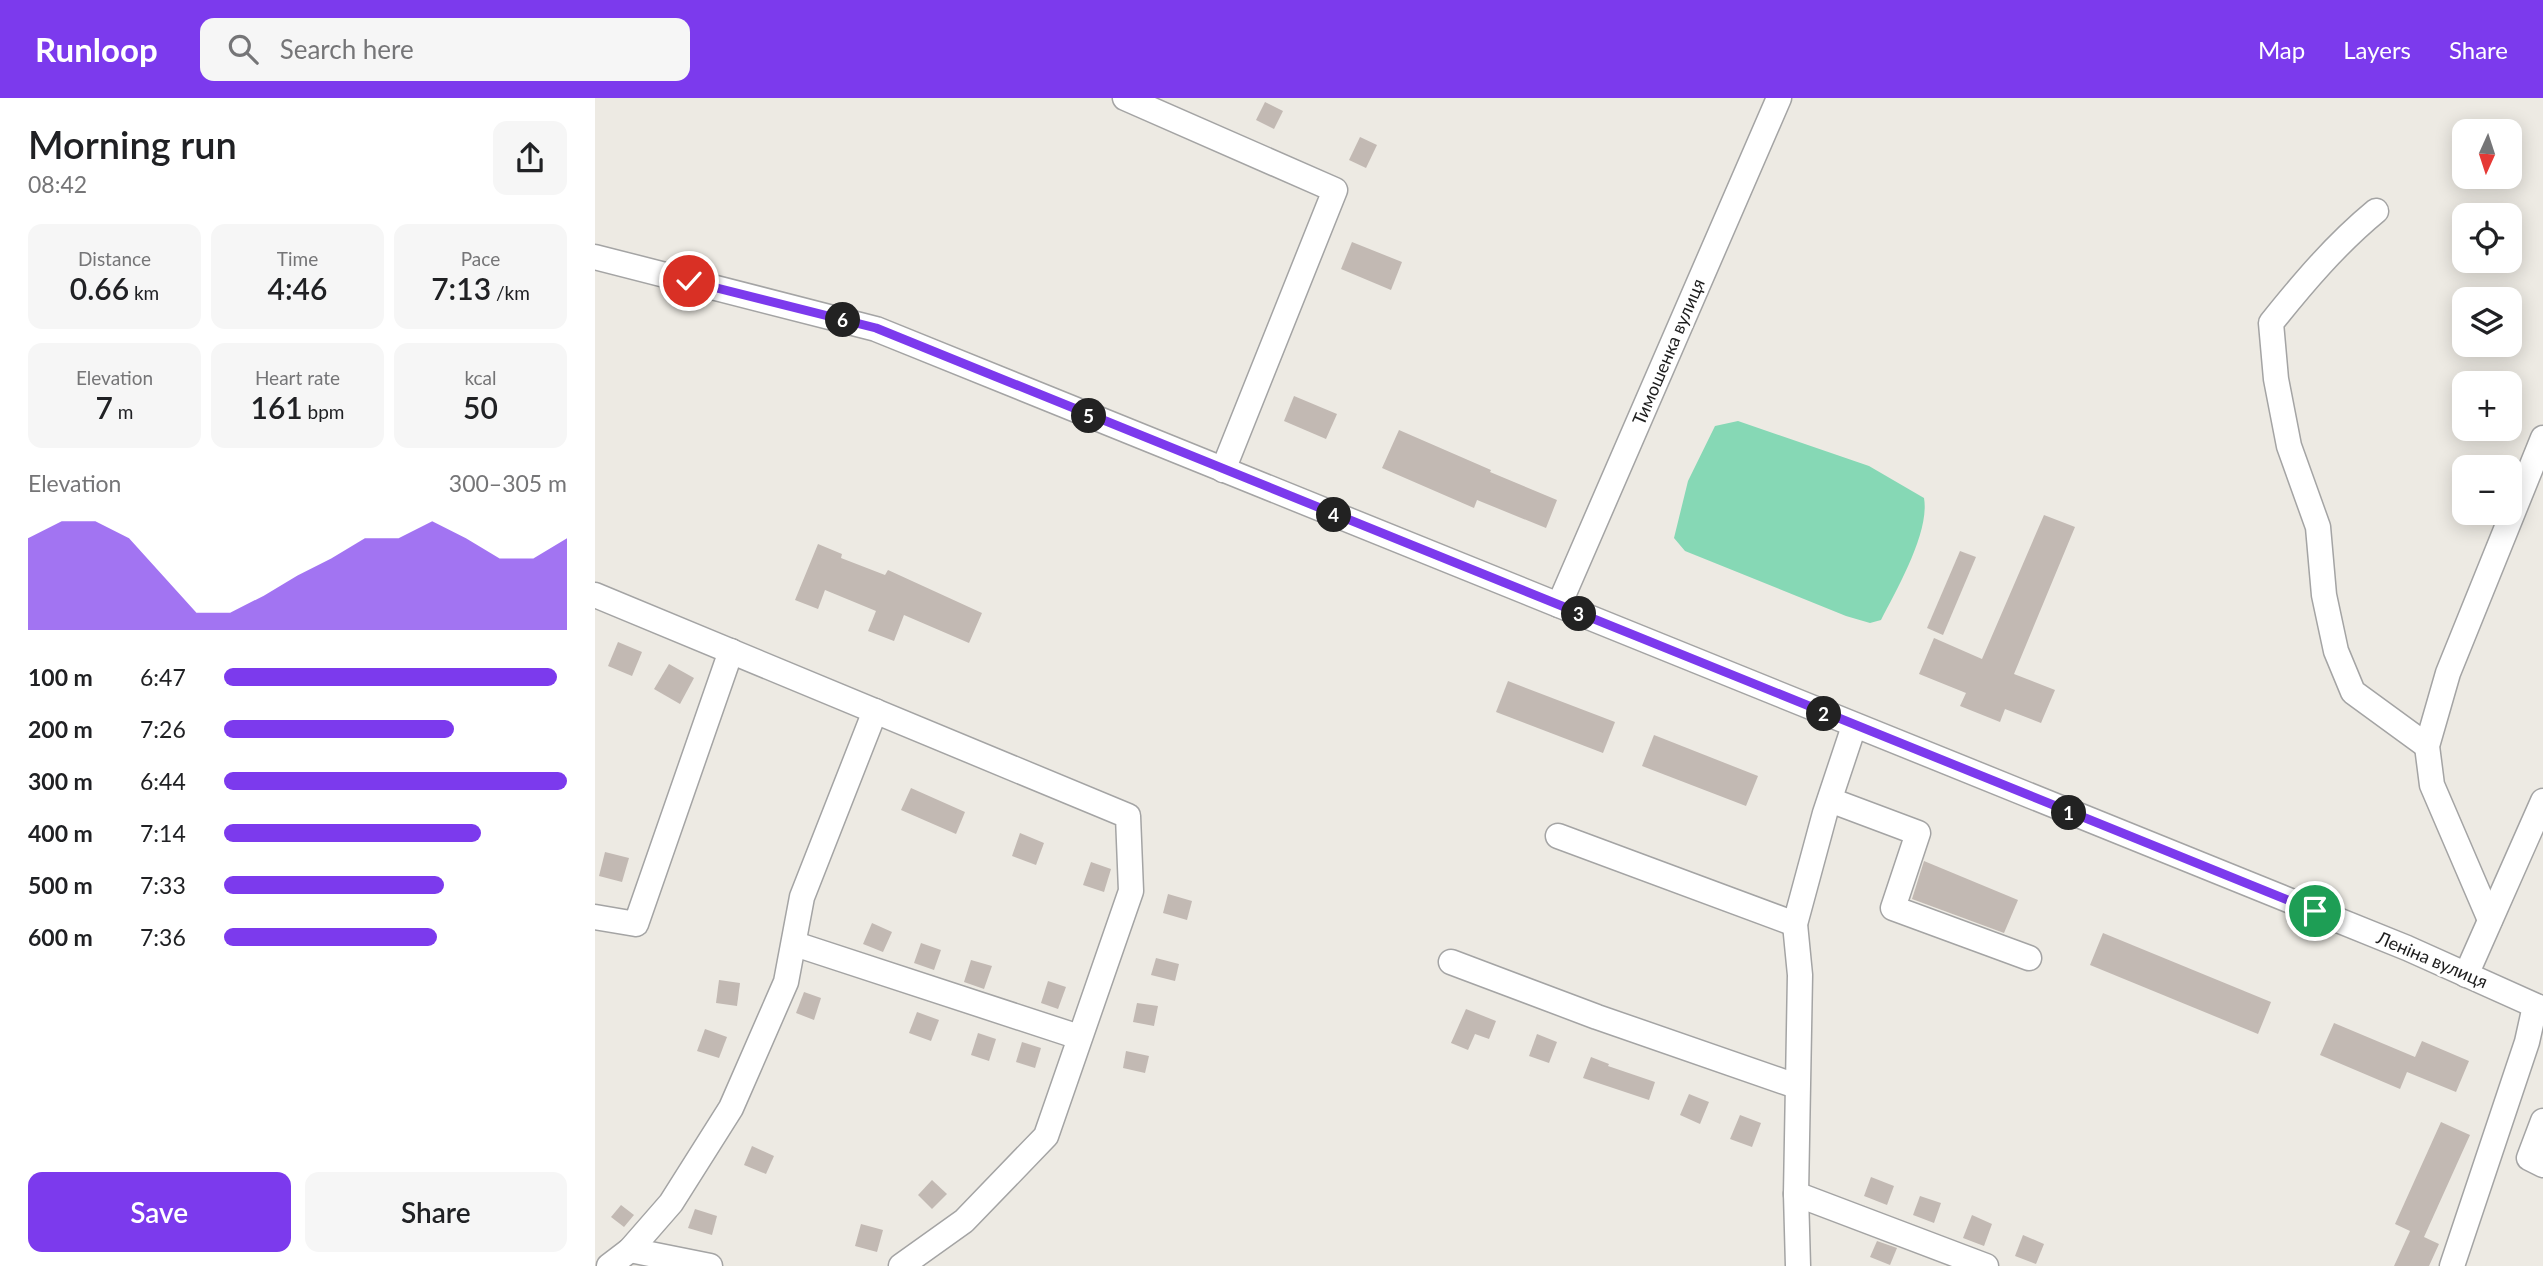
<!DOCTYPE html>
<html lang="en">
<head>
<meta charset="utf-8">
<style>
	body { margin:0; font-family:Lato,sans-serif; background:#f6f6f6; color:#202124; height:100vh; display:flex; flex-direction:column; font-size:26px; white-space:nowrap }
	* { box-sizing:border-box; margin:0 }
	p { font-size:23px; color:#757577 }
	.icon { flex:none; width:38px; height:38px; fill:none; stroke:currentColor; stroke-width:2; stroke-linecap:round; stroke-linejoin:round }
	.map { position:relative; flex:1; overflow:hidden }
	.details { display:flex; flex-direction:column; background:#fff; width:595px }
	.details>* { flex:none }
	.needle { width:46px; rotate:183deg }
	.fabs { position:absolute; left:1857px; top:21px; display:grid; gap:14px }
	.fabs a { display:grid; place-items:center; width:70px; height:70px; border-radius:14px; background:#fff; box-shadow:0 4px 18px #0003; font-size:35px }
	.pin { position:absolute; display:grid; place-items:center; width:60px; height:60px; color:#fff; margin:-30px; border:4px solid #fff; border-radius:50%; box-shadow:0 2px 7px #0007 }
	.km { position:absolute; width:35px; height:35px; margin:-18px; border-radius:50%; background:#222; color:#fff; font-size:19px; line-height:35px; text-align:center }
	.round { display:grid; place-items:center; flex:none; width:74px; height:74px; border-radius:14px; background:#f6f6f6 }
	.overview { display:flex; align-items:center; justify-content:space-between; height:119px; padding:0 28px }
	h1 { font-size:38px; font-weight:600; line-height:52px }
	.figures { display:grid; grid-template-columns:repeat(3,1fr); gap:10px; height:119px; padding:7px 28px }
	.figures div { display:grid; align-content:center; border-radius:14px; background:#f6f6f6; text-align:center }
	.figures b { font-size:30px; font-weight:600 }
	.figures small { font-size:19px; font-weight:400 }
	.figures p { font-size:19px }
	.chart { height:196px; padding:14px 28px }
	.chart p { display:flex; justify-content:space-between }
	.chart svg { width:100%; height:126px; margin-top:7px; fill:#7c3aed; opacity:.7 }
	.cta { display:flex; gap:14px; margin-top:auto; padding:14px 28px }
	.cta a { flex:1; height:80px; border-radius:14px; background:#7c3aed; color:#fff; font-size:28px; font-weight:600; line-height:80px; text-align:center }
	.cta a+a { background:#f6f6f6; color:#202124 }
	ul { padding:0 28px; list-style:none; font-size:23px }
	li { display:grid; grid-template-columns:112px 84px 1fr; align-items:center; height:52px }
	li i { height:18px; border-radius:9px; background:#7c3aed }
	header { display:flex; align-items:center; gap:42px; box-sizing:border-box; height:98px; padding:0 35px; background:#7c3aed; color:#fff }
	header strong { font-size:33px }
	nav { display:flex; gap:38px; margin-inline-start:auto; font-size:24px }
	.search { width:490px; height:63px; background:#f6f6f6; display:flex; align-items:center; gap:18px; box-sizing:border-box; padding:0 24px; border-radius:14px; color:#757577; font-size:26px }
	main { display:flex; flex:1; min-height:0 }
	.map>svg:first-child { display:block }
	.pitch { fill:#86d8b5 }
	.building { fill:#c2b9b3 }
	.lines { fill:none; stroke-linecap:round; stroke-linejoin:round }
	.minor-casing { stroke:#a4a4a4; stroke-width:27 }
	.minor { stroke:#fff; stroke-width:24 }
	.route-casing { stroke:#fff; stroke-width:14 }
	.route { stroke:#7c3aed; stroke-width:9 }
	.labels { text-anchor:middle; stroke-width:6; stroke-linejoin:round; paint-order:stroke }
	.street-label { font-size:18px; fill:#1d1d1d; stroke:#fff }
</style>
</head>
<body>
<header>
<strong>Runloop</strong>
<div class="search"><svg class="icon" aria-label="search" viewBox="0 0 24 24"><circle cx="10" cy="10" r="6"/><path d="M15 15l6 6"/></svg>Search here</div>
<nav><a>Map</a><a>Layers</a><a>Share</a></nav>
</header>
<main>
<section class="details">
<div class="overview"><div><h1>Morning run</h1><p>08:42</p></div><a class="round"><svg class="icon" aria-label="share" viewBox="0 0 24 24"><path d="M12 15V3M7 8l5-5 5 5M5 13v7h14v-7"/></svg></a></div>
<div class="figures">
<div><p>Distance</p><b>0.66<small> km</small></b></div>
<div><p>Time</p><b>4:46</b></div>
<div><p>Pace</p><b>7:13<small> /km</small></b></div>
</div>
<div class="figures">
<div><p>Elevation</p><b>7<small> m</small></b></div>
<div><p>Heart rate</p><b>161<small> bpm</small></b></div>
<div><p>kcal</p><b>50</b></div>
</div>
<div class="chart"><p><span>Elevation</span>300–305 m</p>
<svg viewBox="0 0 160 44" preserveAspectRatio="none"><path d="M0 44V12L10 6L20 6L30 12L40 25L50 38L60 38L70 32L80 25L90 19L100 12L110 12L120 6L130 12L140 19L150 19L160 12V44z"/></svg>
</div>
<ul>
<li><b>100 m</b>6:47<i style="width:97%"></i></li>
<li><b>200 m</b>7:26<i style="width:67%"></i></li>
<li><b>300 m</b>6:44<i style="width:100%"></i></li>
<li><b>400 m</b>7:14<i style="width:75%"></i></li>
<li><b>500 m</b>7:33<i style="width:64%"></i></li>
<li><b>600 m</b>7:36<i style="width:62%"></i></li>
</ul>
<div class="cta"><a>Save</a><a>Share</a></div>
</section>
<div class="map">
<svg width="1948" height="1168" viewBox="0 0 1948 1168">
	<rect width="100%" height="100%" fill="#edeae3"/>
	<path class="pitch" d="M1143 323 1274 368 1329 400C1335 434 1302 491 1286 522L1275 525 1251 518 1090 453 1079 440 1093 383 1120 328Z"/>
	<g class="building">
		<path d="M670 4 688 13 679 31 661 22Z"/>
		<path d="M765 39 782 47 771 70 754 62Z"/>
		<path d="M757 144 807 164 796 192 746 171Z"/>
		<path d="M699 298 742 316 731 341 689 323Z"/>
		<path d="M804 332 896 372 895 374 962 402 951 430 882 402 879 410 787 370Z"/>
		<path d="M1449 417 1480 429 1419 576 1460 592 1446 625 1410 611 1405 624 1365 608 1371 595 1324 576 1339 540 1387 561Z"/>
		<path d="M223 446 247 456 246 460 290 477 293 472 387 515 374 545 309 517 299 543 273 533 281 513 230 492 223 511 200 502Z"/>
		<path d="M1365 453 1381 459 1348 537 1332 530Z"/>
		<path d="M23 544 47 554 37 578 13 568Z"/>
		<path d="M74 566 99 580 85 606 59 591Z"/>
		<path d="M913 583 1020 624 1008 655 901 614Z"/>
		<path d="M1059 637 1163 678 1151 708 1047 668Z"/>
		<path d="M316 690 370 714 361 736 306 712Z"/>
		<path d="M425 735 449 745 441 767 417 758Z"/>
		<path d="M10 754 34 760 27 784 4 778Z"/>
		<path d="M1329 763 1423 802 1409 835 1317 801Z"/>
		<path d="M496 764 516 771 509 794 488 787Z"/>
		<path d="M573 796 597 803 592 822 568 815Z"/>
		<path d="M277 825 297 834 288 854 268 846Z"/>
		<path d="M1508 835 1676 904 1663 936 1495 867Z"/>
		<path d="M326 845 346 852 339 872 319 865Z"/>
		<path d="M561 860 584 866 580 883 556 877Z"/>
		<path d="M376 862 397 868 389 891 369 884Z"/>
		<path d="M124 882 145 885 142 908 121 905Z"/>
		<path d="M453 883 471 889 463 911 446 905Z"/>
		<path d="M209 894 226 900 219 922 201 915Z"/>
		<path d="M542 905 563 908 559 928 538 924Z"/>
		<path d="M871 911 901 923 894 941 880 936 873 952 856 945Z"/>
		<path d="M322 914 344 922 336 943 314 935Z"/>
		<path d="M1739 925 1820 959 1827 943 1874 963 1861 994 1812 974 1805 991 1725 957Z"/>
		<path d="M110 931 132 939 124 960 102 953Z"/>
		<path d="M383 935 401 941 394 963 376 957Z"/>
		<path d="M942 936 962 944 954 965 934 958Z"/>
		<path d="M427 944 446 950 440 970 421 964Z"/>
		<path d="M531 953 554 958 550 975 528 970Z"/>
		<path d="M996 959 1014 966 1013 968 1060 984 1054 1002 988 980Z"/>
		<path d="M1094 996 1114 1004 1105 1026 1085 1017Z"/>
		<path d="M1145 1017 1166 1025 1157 1049 1135 1041Z"/>
		<path d="M1846 1024 1875 1037 1829 1139 1844 1146 1834 1168H1799L1815 1133 1800 1126Z"/>
		<path d="M157 1048 179 1058 171 1076 149 1067Z"/>
		<path d="M1276 1079 1299 1088 1292 1107 1269 1098Z"/>
		<path d="M337 1082 352 1096 337 1111 323 1097Z"/>
		<path d="M1325 1098 1346 1105 1339 1125 1318 1117Z"/>
		<path d="M26 1107 39 1117 29 1129 16 1119Z"/>
		<path d="M100 1111 122 1118 117 1137 93 1130Z"/>
		<path d="M1377 1117 1397 1126 1389 1148 1368 1140Z"/>
		<path d="M266 1126 288 1132 282 1154 260 1148Z"/>
		<path d="M1428 1137 1449 1146 1441 1166 1420 1158Z"/>
		<path d="M1282 1143 1302 1150 1295 1167 1275 1159Z"/>
	</g>
	<g class="lines">
		<defs>
			<g id="minor">
				<path d="M530 0 740 92 628 372"/>
				<path d="M1781 113C1741 146 1708 185 1676 225L1681 281 1694 348 1723 429 1729 497 1741 553 1758 594 1832 648"/>
				<path d="M0 159 281 231 1812 850 1948 911"/>
				<path d="M0 497 533 718 536 793 451 1038 369 1123 306 1168"/>
				<path d="M964 507 1184 0"/>
				<path d="M1235 702 1323 735 1298 810 1434 860"/>
				<path d="M963 738 1200 826"/>
				<path d="M0 819 41 826 136 553"/>
				<path d="M1895 822 1837 687 1832 648 1853 575 1948 340"/>
				<path d="M200 846 484 939"/>
				<path d="M856 864 1002 919 1201 988"/>
				<path d="M1871 877 1948 703"/>
				<path d="M1948 1023 1934 1060 1948 1067"/>
				<path d="M1201 1096 1391 1168"/>
				<path d="M35 1152 115 1168"/>
				<path d="M14 1168 35 1152 76 1105 136 1010 191 884 207 799 280 613"/>
				<path d="M1203 1168 1201 1096 1205 877 1200 826 1230 715 1259 628"/>
				<path d="M1857 1168 1932 944 1940 908"/>
			</g>
		</defs>
		<use href="#minor" class="minor-casing"/>
		<use href="#minor" class="minor"/>
	</g>
	<g class="lines">
		<defs>
			<path id="route" d="M94 183 281 230 1720 813"/>
		</defs>
		<use href="#route" class="route-casing"/>
		<use href="#route" class="route"/>
	</g>
	<g class="labels">
		<g class="street-label">
			<text transform="translate(1074 254) rotate(-67)" y="6">Тимошенка вулиця</text>
			<text transform="translate(1837 862) rotate(23)" y="6">Леніна вулиця</text>
		</g>
	</g>
</svg>
<div class="fabs">
<a><svg class="needle" viewBox="-14 -14 28 28"><path d="M0-13l5 13h-10z" fill="#e53935"/><path d="M0 13l5-13h-10z" fill="#757577"/></svg></a>
<a><svg class="icon" aria-label="locate" viewBox="0 0 24 24"><circle cx="12" cy="12" r="6"/><path d="M12 2v4M12 18v4M2 12h4M18 12h4"/></svg></a>
<a><svg class="icon" aria-label="layers" viewBox="0 0 24 24"><path d="M12 4l9 5-9 5-9-5zM3 14l9 5 9-5"/></svg></a>
<a>+</a>
<a>−</a>
</div>
<div class="pin" style="left:1720px;top:813px;background:#1e9e55"><svg class="icon" aria-label="arrive" viewBox="0 0 24 24"><path d="M6 21V4h12l-3 4 3 4H6"/></svg></div>
<div class="pin" style="left:94px;top:183px;background:#d93025"><svg class="icon" aria-label="check" viewBox="0 0 24 24"><path d="M5 12l5 5 9-10"/></svg></div>
<b class="km" style="left:1474px;top:715px">1</b>
<b class="km" style="left:1229px;top:616px">2</b>
<b class="km" style="left:984px;top:516px">3</b>
<b class="km" style="left:739px;top:417px">4</b>
<b class="km" style="left:494px;top:318px">5</b>
<b class="km" style="left:248px;top:222px">6</b>
</div>
</main>
</body>
</html>
